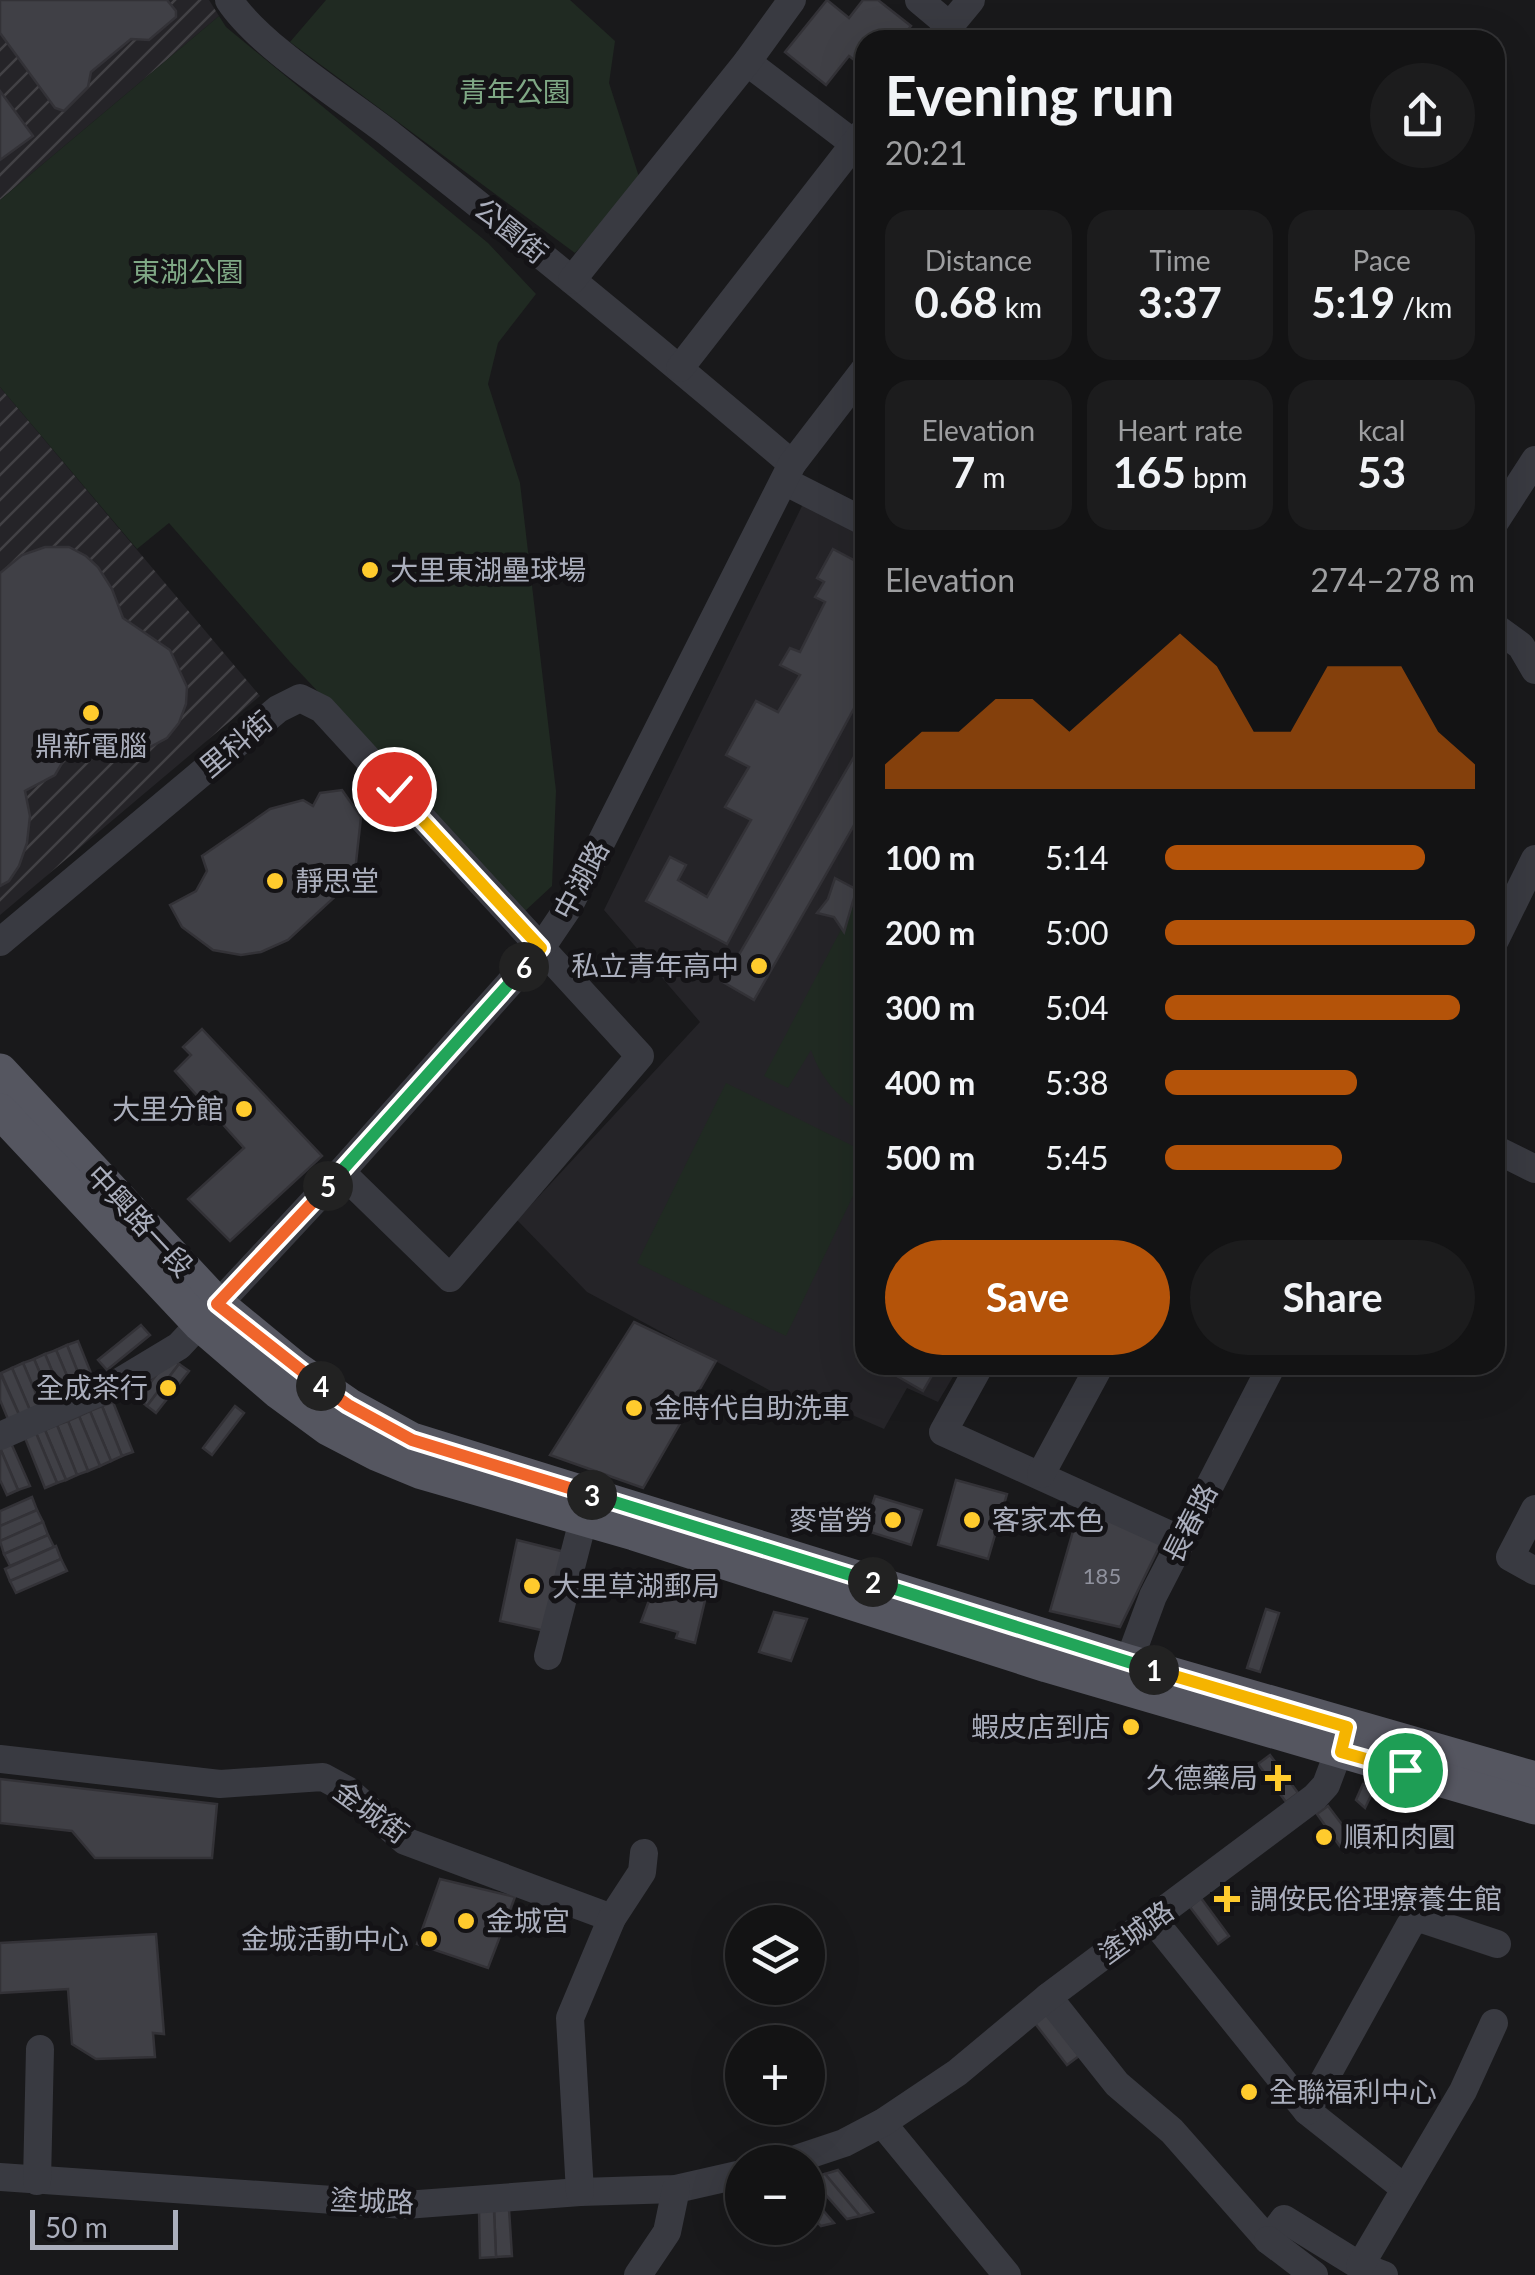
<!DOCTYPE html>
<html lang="en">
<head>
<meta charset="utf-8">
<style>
	body { margin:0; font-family:Lato,"Noto Sans TC",sans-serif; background:#1c1c1d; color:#f1f3f6; height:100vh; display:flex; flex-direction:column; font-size:38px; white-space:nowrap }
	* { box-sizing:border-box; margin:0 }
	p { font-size:32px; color:#9d9ea0 }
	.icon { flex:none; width:55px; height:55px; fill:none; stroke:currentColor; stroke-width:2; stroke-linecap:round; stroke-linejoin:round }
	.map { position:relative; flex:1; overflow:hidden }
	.sheet { position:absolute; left:855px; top:30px; width:650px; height:1345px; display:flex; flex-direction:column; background:#131314; border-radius:30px; box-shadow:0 10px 40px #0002,0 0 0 2px #323234 }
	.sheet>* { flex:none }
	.tools { position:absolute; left:725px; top:1905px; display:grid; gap:20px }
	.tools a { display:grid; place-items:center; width:100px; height:100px; border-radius:50%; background:#131314; box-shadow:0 10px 40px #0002,0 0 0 2px #323234; font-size:50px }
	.scale { position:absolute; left:30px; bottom:25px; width:148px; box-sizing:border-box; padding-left:10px; border:5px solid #aaaebc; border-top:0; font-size:28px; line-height:35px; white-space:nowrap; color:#aaaebc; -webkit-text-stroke:8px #141316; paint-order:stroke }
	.pin { position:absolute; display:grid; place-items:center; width:85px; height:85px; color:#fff; margin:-42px; border:5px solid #fff; border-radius:50%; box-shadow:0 2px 10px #0007 }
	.km { position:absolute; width:50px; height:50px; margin:-25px; border-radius:50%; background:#222; color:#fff; font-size:28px; line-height:50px; text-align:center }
	.round { display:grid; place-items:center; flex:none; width:105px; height:105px; border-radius:52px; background:#1c1c1d }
	.head { display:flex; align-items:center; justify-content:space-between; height:170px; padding:0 30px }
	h1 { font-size:55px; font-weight:700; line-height:75px }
	.stats { display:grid; grid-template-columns:repeat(3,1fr); gap:15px; height:170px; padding:10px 30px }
	.stats div { display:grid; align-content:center; border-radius:25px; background:#1c1c1d; text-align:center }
	.stats b { font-size:42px; font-weight:700 }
	.stats small { font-size:28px; font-weight:400 }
	.stats p { font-size:28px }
	.chart { height:280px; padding:20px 30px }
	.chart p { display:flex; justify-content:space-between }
	.chart svg { width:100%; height:180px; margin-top:10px; fill:#b45309; opacity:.7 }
	.button { display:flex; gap:20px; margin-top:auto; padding:20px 30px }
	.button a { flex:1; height:115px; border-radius:60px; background:#b45309; color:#fff; font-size:40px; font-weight:700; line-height:115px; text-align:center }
	.button a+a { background:#1c1c1d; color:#f1f3f6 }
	ul { padding:0 30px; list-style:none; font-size:32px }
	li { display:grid; grid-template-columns:160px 120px 1fr; align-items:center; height:75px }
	li i { height:25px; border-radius:12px; background:#b45309 }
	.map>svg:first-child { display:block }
	.built { fill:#252428 }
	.industrial { fill:url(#industrial-furrows) }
	.green { fill:#202a22 }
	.building { fill:#404046; stroke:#333237; stroke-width:2.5 }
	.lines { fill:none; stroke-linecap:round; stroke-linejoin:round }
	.minor { stroke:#393a41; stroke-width:28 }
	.major { stroke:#555660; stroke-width:35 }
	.split-1-casing { stroke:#fff; stroke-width:20 }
	.split-2-casing { stroke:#fff; stroke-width:20 }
	.split-3-casing { stroke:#fff; stroke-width:20 }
	.split-4-casing { stroke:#fff; stroke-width:20 }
	.split-5-casing { stroke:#fff; stroke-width:20 }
	.split-6-casing { stroke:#fff; stroke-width:20 }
	.split-7-casing { stroke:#fff; stroke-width:20 }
	.split-1 { stroke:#f5b400; stroke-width:12 }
	.split-2 { stroke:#22a559; stroke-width:12 }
	.split-3 { stroke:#22a559; stroke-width:12 }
	.split-4 { stroke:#f0652b; stroke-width:12 }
	.split-5 { stroke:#f0652b; stroke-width:12 }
	.split-6 { stroke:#22a559; stroke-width:12 }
	.split-7 { stroke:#f5b400; stroke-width:12 }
	.poi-dot { fill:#ffcb2d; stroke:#141316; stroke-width:4 }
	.labels { text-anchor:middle; stroke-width:10; stroke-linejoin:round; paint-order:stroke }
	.number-label { font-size:22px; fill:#90929e }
	.park-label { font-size:28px; fill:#7fa885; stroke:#141316 }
	.street-label { font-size:28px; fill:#aaaebc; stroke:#141316 }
	.poi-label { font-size:28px; fill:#aaaebc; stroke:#141316; text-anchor:start }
</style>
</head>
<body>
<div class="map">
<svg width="1535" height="2275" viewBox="0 0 1535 2275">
	<defs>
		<pattern id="industrial-furrows" width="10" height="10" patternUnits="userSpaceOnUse" patternTransform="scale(2.5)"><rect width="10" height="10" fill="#252428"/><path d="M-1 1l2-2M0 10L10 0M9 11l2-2" fill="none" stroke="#424145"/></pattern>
	</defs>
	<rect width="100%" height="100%" fill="#19191b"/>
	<path class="built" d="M803 504 865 536V1365H960L938 1402 907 1388 884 1429 802 1393 795 1404 587 1292 517 1220 700 1022 604 910Z"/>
	<g class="industrial">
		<path d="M0 0H209L219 16 0 200Z"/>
		<path d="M0 387 260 696 0 915Z"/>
	</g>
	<g class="green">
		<path d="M326 0H570L615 41 609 83 640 180 575 253 290 42Z"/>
		<path d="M219 16 226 27 488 243 536 294 498 343 488 384 520 483 556 791 552 886 525 911 290 662 169 523 137 549 0 387V200Z"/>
		<path d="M865 884V1115C839 1099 821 1079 811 1050L788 1088 764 1076Z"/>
		<path d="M726 1083 865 1152V1171L786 1336 637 1263Z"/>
	</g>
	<g class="building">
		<path d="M0 0H167L176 11V17L149 40 131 39 91 72 88 87 64 111 55 108 0 33Z"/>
		<path d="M827 0 849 18 863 0H878L911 26 899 40H865V68L849 56 826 85 785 52Z"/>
		<path d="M0 91 33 136 0 160Z"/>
		<path d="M45 547H69L86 556 98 567 112 589 123 618 170 650 187 687 186 704 179 723 167 738 150 747 132 753 114 754 96 747 86 737 72 746 55 775 25 791 30 816 27 843 19 866 9 881 0 886V573L22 555Z"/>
		<path d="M833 549 865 566V688L727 944 646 901 670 857 686 865 678 880 707 897 751 820 725 807 749 767 726 755 756 701 778 712 800 675 780 665 790 648 800 652 825 602 815 597 824 582 817 578Z"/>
		<path d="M865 738V806L754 1000 723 982Z"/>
		<path d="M342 790 361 817 355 872 339 893 288 940 261 952 241 955 213 950 182 927 170 905 196 891 207 871 202 856 270 809 303 800 313 806 320 793Z"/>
		<path d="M835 878 854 888 863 887 854 898 844 932 834 917 817 913 828 899Z"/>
		<path d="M202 1029 322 1156 230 1241 188 1199 244 1148 175 1071 191 1055 183 1047Z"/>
		<path d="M634 1322 716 1361 643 1488 550 1455Z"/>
		<path d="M141 1325 150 1335 107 1370 98 1360Z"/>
		<path d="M78 1341 97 1388 86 1393 67 1345Z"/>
		<path d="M67 1345 86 1393 76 1397 56 1350Z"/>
		<path d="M56 1350 76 1397 65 1402 45 1354Z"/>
		<path d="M45 1354 65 1402 54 1406 34 1359Z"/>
		<path d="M170 1357 179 1364 147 1406 138 1399Z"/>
		<path d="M34 1359 54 1406 43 1410 23 1363Z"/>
		<path d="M23 1363 43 1410 32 1415 12 1368Z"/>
		<path d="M179 1364 189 1371 156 1413 147 1406Z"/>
		<path d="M878 1365H938L923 1391Z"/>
		<path d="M12 1368 32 1415 21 1419 1 1373Z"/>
		<path d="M0 1373 21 1419 10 1424 0 1400Z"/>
		<path d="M113 1402 133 1452 122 1456 102 1406Z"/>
		<path d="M102 1406 122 1456 111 1461 90 1411Z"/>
		<path d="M235 1406 244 1413 212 1455 203 1448Z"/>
		<path d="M90 1411 111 1461 100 1466 79 1416Z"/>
		<path d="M79 1416 100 1466 88 1471 68 1421Z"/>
		<path d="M68 1421 88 1471 77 1475 57 1425Z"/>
		<path d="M57 1425 77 1475 66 1480 45 1430Z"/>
		<path d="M45 1430 66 1480 57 1483 36 1433Z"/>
		<path d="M36 1433 57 1483 45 1488 25 1438Z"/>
		<path d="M11 1443 30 1486 18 1490 0 1448Z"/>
		<path d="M0 1448 18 1490 7 1495 0 1480Z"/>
		<path d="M956 1480 1007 1494 988 1559 938 1545Z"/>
		<path d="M875 1496 922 1510 911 1545 864 1530Z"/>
		<path d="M32 1497 37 1510 0 1526V1511Z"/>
		<path d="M1080 1507 1162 1541 1120 1627 1050 1611Z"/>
		<path d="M37 1510 43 1522 0 1541V1526Z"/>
		<path d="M43 1522 48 1535 4 1554 0 1541Z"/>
		<path d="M48 1535 54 1547 10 1566 4 1554Z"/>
		<path d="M517 1540 565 1552 545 1631 500 1621Z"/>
		<path d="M56 1546 61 1559 10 1581 5 1569Z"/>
		<path d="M61 1559 67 1571 16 1593 10 1581Z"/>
		<path d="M660 1571 700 1581 699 1589 707 1592 695 1643 676 1638 678 1632 641 1622Z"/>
		<path d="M1266 1609 1279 1613 1260 1672 1247 1668Z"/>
		<path d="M774 1612 807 1619 791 1661 759 1652Z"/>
		<path d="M1270 1755 1298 1793 1286 1802 1258 1764Z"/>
		<path d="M0 1779 217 1804 212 1858H95L72 1831 0 1823Z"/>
		<path d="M1363 1784 1375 1787 1365 1808 1356 1800Z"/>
		<path d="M1328 1806 1356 1843 1344 1852 1317 1814Z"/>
		<path d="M440 1879 515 1897 488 1968 417 1944Z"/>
		<path d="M1201 1898 1229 1936 1218 1944 1190 1907Z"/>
		<path d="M156 1934 164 2034 153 2033 155 2057 96 2059 72 2044 68 1989 0 1993V1943Z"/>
		<path d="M1047 2013 1079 2056 1067 2065 1034 2022Z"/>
		<path d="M838 2170 873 2212 860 2216 825 2174Z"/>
		<path d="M825 2174 860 2216 847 2219 811 2178Z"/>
		<path d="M808 2193 834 2223 821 2226 808 2212Z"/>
		<path d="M742 2197V2214L728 2200Z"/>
		<path d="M509 2209 512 2256 496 2257 494 2210Z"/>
		<path d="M479 2210H494L496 2257 480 2258Z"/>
		<path d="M756 2228H772L781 2237 768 2240Z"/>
	</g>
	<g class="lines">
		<g class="minor">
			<path d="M229 0C259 46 346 100 392 136 527 242 661 352 792 464"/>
			<path d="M919 0 950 26"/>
			<path d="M938 40 971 0"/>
			<path d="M747 62 865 152"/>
			<path d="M572 280 747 62 792 0"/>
			<path d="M680 368 865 130"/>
			<path d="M784 481 865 522"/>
			<path d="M1495 522 1535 460"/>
			<path d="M1495 627 1521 646 1535 670"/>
			<path d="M1495 940 1535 859"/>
			<path d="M0 942 278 709 300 698 322 709 640 1056 450 1278 341 1172"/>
			<path d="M1495 1149 1535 1169"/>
			<path d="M980 1365 943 1432 1181 1540"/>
			<path d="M0 1436 111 1387 179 1346 341 1172 541 948 568 908 792 464 865 369"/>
			<path d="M1041 1474 1100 1365"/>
			<path d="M1535 1509 1510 1557 1535 1571"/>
			<path d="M548 1656 588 1501"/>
			<path d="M1122 1680 1153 1596 1272 1365"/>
			<path d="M0 1759 220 1784 323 1777 347 1790 405 1841 612 1918"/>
			<path d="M1153 1920 1307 2111 1403 2187"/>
			<path d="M1048 1997 1117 2084 1172 2131 1268 2240 1284 2219 1360 2266 1384 2275"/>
			<path d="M1307 2111 1410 1925 1419 1918 1497 1944"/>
			<path d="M882 2123 1007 2275"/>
			<path d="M787 2162 844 2143 882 2123 958 2072 1048 1997 1315 1797 1326 1785 1346 1732"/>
			<path d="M0 2177 405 2205 580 2192 676 2189 742 2174"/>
			<path d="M37 2181 40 2049"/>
			<path d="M580 2192 570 2018 612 1918 642 1872 644 1853"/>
			<path d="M1268 2240 1314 2275"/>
			<path d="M1360 2266 1463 2091 1494 2023"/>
			<path d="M638 2275 667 2232 676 2189"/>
		</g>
		<g class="major">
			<path d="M0 1071 217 1304 296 1369 348 1405 412 1440 1128 1662 1535 1779"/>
			<path d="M0 1111 200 1324 279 1392 328 1428 376 1453 422 1472 634 1533 1047 1665 1535 1807"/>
		</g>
	</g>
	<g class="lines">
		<defs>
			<path id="split-1" d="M1154 1670 1347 1727 1341 1752 1405 1770"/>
			<path id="split-2" d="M873 1582 1154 1670"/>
			<path id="split-3" d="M592 1495 873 1582"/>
			<path id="split-4" d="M321 1386 348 1405 412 1440 592 1495"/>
			<path id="split-5" d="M321 1386 217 1304 328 1186"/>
			<path id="split-6" d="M328 1186 524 967"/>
			<path id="split-7" d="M394 789 541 948 524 967"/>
		</defs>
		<use href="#split-1" class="split-1-casing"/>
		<use href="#split-2" class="split-2-casing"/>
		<use href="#split-3" class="split-3-casing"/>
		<use href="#split-4" class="split-4-casing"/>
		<use href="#split-5" class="split-5-casing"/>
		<use href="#split-6" class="split-6-casing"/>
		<use href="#split-7" class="split-7-casing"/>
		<use href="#split-1" class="split-1"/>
		<use href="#split-2" class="split-2"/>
		<use href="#split-3" class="split-3"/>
		<use href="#split-4" class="split-4"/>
		<use href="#split-5" class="split-5"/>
		<use href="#split-6" class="split-6"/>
		<use href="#split-7" class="split-7"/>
	</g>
	<g class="poi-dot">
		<circle cx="370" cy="570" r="10"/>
		<circle cx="91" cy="713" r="10"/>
		<circle cx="275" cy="881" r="10"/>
		<circle cx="759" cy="966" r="10"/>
		<circle cx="244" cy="1109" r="10"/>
		<circle cx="168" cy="1388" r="10"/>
		<circle cx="634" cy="1408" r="10"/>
		<circle cx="893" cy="1520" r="10"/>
		<circle cx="972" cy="1520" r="10"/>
		<circle cx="532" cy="1586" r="10"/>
		<circle cx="1131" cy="1727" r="10"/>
		<path d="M1273 1763h10v10h10v10h-10v10h-10v-10h-10v-10h10z"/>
		<circle cx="1324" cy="1837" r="10"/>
		<path d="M1222 1884h10v10h10v10h-10v10h-10v-10h-10v-10h10z"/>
		<circle cx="466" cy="1921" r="10"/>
		<circle cx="429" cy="1939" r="10"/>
		<circle cx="1249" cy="2092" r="10"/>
	</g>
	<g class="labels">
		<g class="number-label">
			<text x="1102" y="1584">185</text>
		</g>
		<g class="park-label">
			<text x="515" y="102">青年公園</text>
			<text x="188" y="282">東湖公園</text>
		</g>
		<g class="street-label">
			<text transform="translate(511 231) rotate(39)" y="10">公園街</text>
			<text transform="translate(236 744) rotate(-40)" y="10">里科街</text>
			<text transform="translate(581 880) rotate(-62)" y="10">中湖路</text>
			<text transform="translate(140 1221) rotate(47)" y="10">中興路一段</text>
			<text transform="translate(1190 1523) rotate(-63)" y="10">長春路</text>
			<text transform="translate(371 1812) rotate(36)" y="10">金城街</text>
			<text transform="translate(1136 1932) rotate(-36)" y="10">塗城路</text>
			<text transform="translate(372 2201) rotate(2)" y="10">塗城路</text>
		</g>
		<g class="poi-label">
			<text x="390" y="580">大里東湖壘球場</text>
			<text x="91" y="756" text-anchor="middle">鼎新電腦</text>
			<text x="295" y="891">靜思堂</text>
			<text x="739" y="976" text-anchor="end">私立青年高中</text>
			<text x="224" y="1119" text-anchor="end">大里分館</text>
			<text x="148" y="1398" text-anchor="end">全成茶行</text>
			<text x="654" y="1418">金時代自助洗車</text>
			<text x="873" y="1530" text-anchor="end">麥當勞</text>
			<text x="992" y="1530">客家本色</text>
			<text x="552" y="1596">大里草湖郵局</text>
			<text x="1111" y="1737" text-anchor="end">蝦皮店到店</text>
			<text x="1258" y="1788" text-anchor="end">久德藥局</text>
			<text x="1344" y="1847">順和肉圓</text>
			<text x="1250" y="1909">調侒民俗理療養生館</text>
			<text x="486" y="1931">金城宮</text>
			<text x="409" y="1949" text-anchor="end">金城活動中心</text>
			<text x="1269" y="2102">全聯福利中心</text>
		</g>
	</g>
</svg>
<div class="tools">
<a><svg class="icon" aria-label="layers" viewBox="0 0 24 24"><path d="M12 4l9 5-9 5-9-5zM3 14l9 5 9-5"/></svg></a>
<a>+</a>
<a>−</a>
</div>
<div class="scale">50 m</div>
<div class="pin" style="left:1405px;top:1770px;background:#1e9e55"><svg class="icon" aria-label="arrive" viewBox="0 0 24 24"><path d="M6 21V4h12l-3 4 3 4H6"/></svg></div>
<div class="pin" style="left:394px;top:789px;background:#d93025"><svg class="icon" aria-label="check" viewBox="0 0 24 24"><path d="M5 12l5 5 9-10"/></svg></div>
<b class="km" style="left:1154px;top:1670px">1</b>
<b class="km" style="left:873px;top:1582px">2</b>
<b class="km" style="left:592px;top:1495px">3</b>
<b class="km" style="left:321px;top:1386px">4</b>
<b class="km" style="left:328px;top:1186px">5</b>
<b class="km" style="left:524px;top:967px">6</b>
<section class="sheet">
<div class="head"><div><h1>Evening run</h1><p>20:21</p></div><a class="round"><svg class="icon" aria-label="share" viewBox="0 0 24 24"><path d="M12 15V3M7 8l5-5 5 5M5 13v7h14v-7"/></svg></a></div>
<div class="stats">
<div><p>Distance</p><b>0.68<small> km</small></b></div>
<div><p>Time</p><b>3:37</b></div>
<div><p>Pace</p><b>5:19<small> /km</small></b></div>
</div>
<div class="stats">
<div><p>Elevation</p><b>7<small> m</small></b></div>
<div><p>Heart rate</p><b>165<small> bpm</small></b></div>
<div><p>kcal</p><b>53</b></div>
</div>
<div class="chart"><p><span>Elevation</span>274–278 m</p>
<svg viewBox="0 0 160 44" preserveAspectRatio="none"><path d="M0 44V38L10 30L20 30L30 22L40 22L50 30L60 22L70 14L80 6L90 14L100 30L110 30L120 14L130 14L140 14L150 30L160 38V44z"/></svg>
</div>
<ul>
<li><b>100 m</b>5:14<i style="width:84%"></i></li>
<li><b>200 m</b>5:00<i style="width:100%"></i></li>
<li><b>300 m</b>5:04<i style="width:95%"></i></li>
<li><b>400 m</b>5:38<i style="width:62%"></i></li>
<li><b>500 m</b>5:45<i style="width:57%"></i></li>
</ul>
<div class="button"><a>Save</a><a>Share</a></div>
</section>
</div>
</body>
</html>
